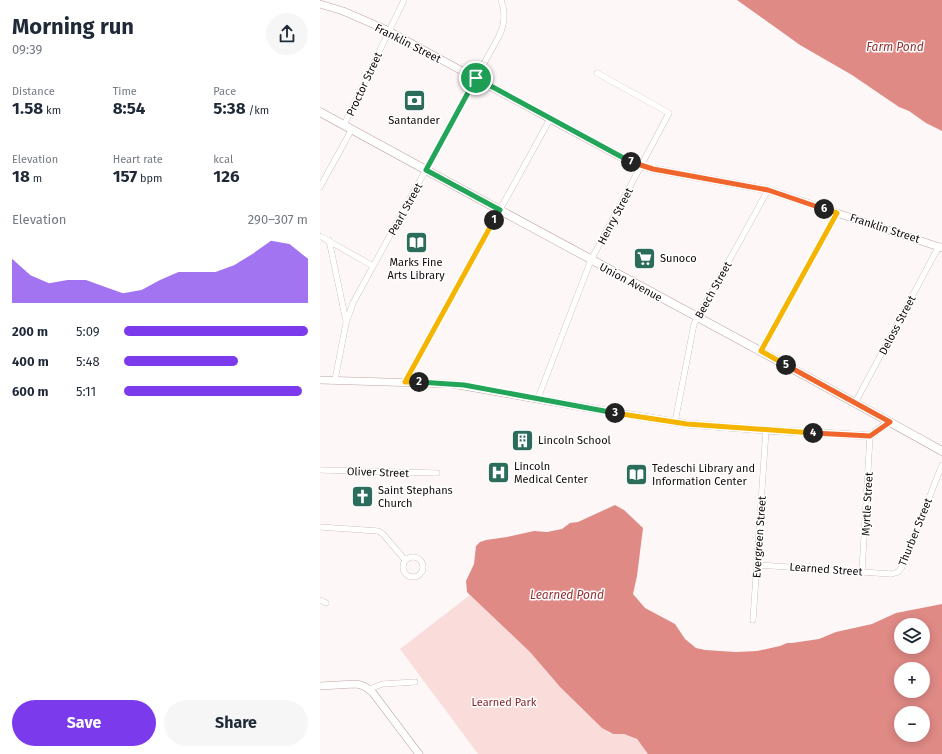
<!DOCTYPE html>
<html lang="en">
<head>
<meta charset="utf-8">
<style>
	body { margin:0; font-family:"Fira Sans",sans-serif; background:#f6f6f7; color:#1f2937; height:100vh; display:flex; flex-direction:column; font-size:15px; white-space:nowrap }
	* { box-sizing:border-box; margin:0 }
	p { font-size:13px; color:#747a83 }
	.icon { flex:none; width:22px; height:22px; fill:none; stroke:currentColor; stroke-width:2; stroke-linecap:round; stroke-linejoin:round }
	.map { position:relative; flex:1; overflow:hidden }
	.details { display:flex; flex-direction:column; background:#fff; width:320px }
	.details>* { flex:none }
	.buttons { position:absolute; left:574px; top:618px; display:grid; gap:8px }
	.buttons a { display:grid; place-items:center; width:36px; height:36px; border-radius:50%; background:#fff; box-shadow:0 2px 10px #0003; font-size:20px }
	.pin { position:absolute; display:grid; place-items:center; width:34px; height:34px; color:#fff; margin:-17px; border:2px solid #fff; border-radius:50%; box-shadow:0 1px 4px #0007 }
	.km { position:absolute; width:20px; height:20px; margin:-10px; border-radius:50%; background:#222; color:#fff; font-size:11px; line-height:20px; text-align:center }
	.round { display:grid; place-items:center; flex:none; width:42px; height:42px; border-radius:21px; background:#f6f6f7 }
	.overview { display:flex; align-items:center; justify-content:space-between; height:68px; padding:0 12px }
	h1 { font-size:22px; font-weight:700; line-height:30px }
	.metrics { display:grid; grid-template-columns:repeat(3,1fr); gap:6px; height:68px; padding:4px 12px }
	.metrics div { display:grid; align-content:center }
	.metrics b { font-size:17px; font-weight:700 }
	.metrics small { font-size:11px; font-weight:400 }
	.metrics p { font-size:11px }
	.chart { height:112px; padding:8px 12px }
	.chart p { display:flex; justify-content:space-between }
	.chart svg { width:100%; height:72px; margin-top:4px; fill:#7c3aed; opacity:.7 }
	.primary-button { display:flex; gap:8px; margin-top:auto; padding:8px 12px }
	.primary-button a { flex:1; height:46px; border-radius:24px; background:#7c3aed; color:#fff; font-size:16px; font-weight:700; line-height:46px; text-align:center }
	.primary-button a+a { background:#f6f6f7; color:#1f2937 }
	ul { padding:0 12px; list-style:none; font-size:13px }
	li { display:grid; grid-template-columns:64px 48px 1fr; align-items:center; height:30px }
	li i { height:10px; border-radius:5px; background:#7c3aed }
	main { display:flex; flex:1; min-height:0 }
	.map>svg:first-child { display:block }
	.green { fill:#fadddb }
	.water { fill:#e08a86; fill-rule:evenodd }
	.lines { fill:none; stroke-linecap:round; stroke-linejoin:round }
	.minor-casing { stroke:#bfa5a3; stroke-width:6 }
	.tertiary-casing { stroke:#bfa5a3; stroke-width:8 }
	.secondary-casing { stroke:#bfa5a3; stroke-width:9 }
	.minor { stroke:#fff; stroke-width:5.5 }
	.tertiary { stroke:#fff; stroke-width:7 }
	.secondary { stroke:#fff; stroke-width:8 }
	.split-1-casing { stroke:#fff; stroke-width:8 }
	.split-2-casing { stroke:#fff; stroke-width:8 }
	.split-3-casing { stroke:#fff; stroke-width:8 }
	.split-4-casing { stroke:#fff; stroke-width:8 }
	.split-5-casing { stroke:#fff; stroke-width:8 }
	.split-6-casing { stroke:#fff; stroke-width:8 }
	.split-7-casing { stroke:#fff; stroke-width:8 }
	.split-8-casing { stroke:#fff; stroke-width:8 }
	.split-1 { stroke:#22a559; stroke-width:5 }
	.split-2 { stroke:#f5b400; stroke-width:5 }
	.split-3 { stroke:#22a559; stroke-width:5 }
	.split-4 { stroke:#f5b400; stroke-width:5 }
	.split-5 { stroke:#f0652b; stroke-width:5 }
	.split-6 { stroke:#f5b400; stroke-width:5 }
	.split-7 { stroke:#f0652b; stroke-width:5 }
	.split-8 { stroke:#22a559; stroke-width:5 }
	.labels { text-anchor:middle; stroke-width:3; stroke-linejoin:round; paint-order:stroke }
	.street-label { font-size:11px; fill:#130a0a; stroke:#fff }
	.poi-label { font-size:11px; fill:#130a0a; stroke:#fff; text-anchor:start }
	.park-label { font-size:11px; fill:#872227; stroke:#fff }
	.water-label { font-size:12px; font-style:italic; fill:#953032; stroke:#fff }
</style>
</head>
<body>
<main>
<section class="details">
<div class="overview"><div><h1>Morning run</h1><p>09:39</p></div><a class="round"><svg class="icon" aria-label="share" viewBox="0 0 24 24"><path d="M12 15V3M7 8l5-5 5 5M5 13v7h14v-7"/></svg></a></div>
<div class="metrics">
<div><p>Distance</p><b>1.58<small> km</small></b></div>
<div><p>Time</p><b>8:54</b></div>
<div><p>Pace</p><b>5:38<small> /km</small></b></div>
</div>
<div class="metrics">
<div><p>Elevation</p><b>18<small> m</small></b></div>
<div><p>Heart rate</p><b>157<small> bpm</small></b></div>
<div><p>kcal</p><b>126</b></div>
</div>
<div class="chart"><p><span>Elevation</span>290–307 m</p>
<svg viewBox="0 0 160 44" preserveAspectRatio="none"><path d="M0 44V17L10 27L20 32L30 30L40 30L50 34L60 38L70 36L80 30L90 25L100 25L110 25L120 21L130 14L140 6L150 8L160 17V44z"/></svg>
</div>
<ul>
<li><b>200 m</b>5:09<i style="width:100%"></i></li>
<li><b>400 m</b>5:48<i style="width:62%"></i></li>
<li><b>600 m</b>5:11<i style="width:97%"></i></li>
</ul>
<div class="primary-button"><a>Save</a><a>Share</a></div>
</section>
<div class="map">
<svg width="622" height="754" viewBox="0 0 622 754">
	<rect width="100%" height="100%" fill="#fdf7f7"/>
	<path class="green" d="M150 595 210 652 236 683 261 708 289 733C294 735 297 733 302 734 315 735 322 744 328 754H158L80 649Z"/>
	<g class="water">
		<path d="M417 0H622V131L606 123 589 111 579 107 532 75 480 45Z"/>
		<path d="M295 505 304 510 323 528 317 576 313 594 325 608 355 624 365 639 376 648 385 650 416 652 437 651 460 646 467 643H472L499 639 516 632 552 624 576 613 622 604V754H328L317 739 304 734H293L282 728 240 687 210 652 150 595 147 592 146 581 154 564 156 546 160 542 166 540 187 537 214 531 227 532 242 529 250 523 258 522ZM581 625H603V647H581ZM581 669H603V691H581ZM581 713H603V735H581Z"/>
	</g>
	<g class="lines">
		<defs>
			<g id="minor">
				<path d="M24 125 84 0"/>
				<path d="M0 187 32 129"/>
				<path d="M0 236 53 266"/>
				<path d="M9 240 26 321"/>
				<path d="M441 351 517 213"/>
				<path d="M15 380 26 323 33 303 179 36C185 24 186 13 181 0"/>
				<path d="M85 382 230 119"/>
				<path d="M218 398 271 260 349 113 277 73"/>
				<path d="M535 403 619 246"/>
				<path d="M355 422 374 324 448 190"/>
				<path d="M0 470 117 473"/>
				<path d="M0 527 58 531 63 534 85 560"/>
				<circle cx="93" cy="567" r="10"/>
				<path d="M437 565 571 574 578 572 582 567 622 465"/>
				<path d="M542 571 550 436"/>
				<path d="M0 600 6 603"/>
				<path d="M433 620 446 430"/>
				<path d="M49 689 63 684 95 682"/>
			</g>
			<g id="tertiary">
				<path d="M0 4 23 11 69 31 230 119 314 164 333 169 448 190 622 248"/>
				<path d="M0 380 132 384 285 411 367 424 446 430 550 436 569 422"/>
				<path d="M0 686 35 684C43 684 48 688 53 693L99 754"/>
			</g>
			<path id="secondary" d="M0 112C207 226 416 336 622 451"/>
		</defs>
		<use href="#minor" class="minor-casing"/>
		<use href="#tertiary" class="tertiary-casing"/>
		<use href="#secondary" class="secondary-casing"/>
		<use href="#minor" class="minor"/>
		<use href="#tertiary" class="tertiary"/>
		<use href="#secondary" class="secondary"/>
	</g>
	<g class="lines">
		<defs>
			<path id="split-1" d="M156 78 106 170 180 210 174 220"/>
			<path id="split-2" d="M99 382H85L174 220"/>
			<path id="split-3" d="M99 382 144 385 295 413"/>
			<path id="split-4" d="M295 413 367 424 493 433"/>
			<path id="split-5" d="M466 365 570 422 550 436 493 433"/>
			<path id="split-6" d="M466 365 441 351 517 213 504 209"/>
			<path id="split-7" d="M311 162 333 169 448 190 504 209"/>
			<path id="split-8" d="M156 78 311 162"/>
		</defs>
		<use href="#split-1" class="split-1-casing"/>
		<use href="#split-2" class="split-2-casing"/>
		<use href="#split-3" class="split-3-casing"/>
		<use href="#split-4" class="split-4-casing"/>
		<use href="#split-5" class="split-5-casing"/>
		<use href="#split-6" class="split-6-casing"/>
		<use href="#split-7" class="split-7-casing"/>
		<use href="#split-8" class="split-8-casing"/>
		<use href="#split-1" class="split-1"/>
		<use href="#split-2" class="split-2"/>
		<use href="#split-3" class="split-3"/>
		<use href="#split-4" class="split-4"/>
		<use href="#split-5" class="split-5"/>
		<use href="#split-6" class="split-6"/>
		<use href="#split-7" class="split-7"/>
		<use href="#split-8" class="split-8"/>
	</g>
	<defs>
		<symbol id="bank-square" viewBox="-11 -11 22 22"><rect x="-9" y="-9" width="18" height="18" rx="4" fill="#2b6c5a" stroke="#fff"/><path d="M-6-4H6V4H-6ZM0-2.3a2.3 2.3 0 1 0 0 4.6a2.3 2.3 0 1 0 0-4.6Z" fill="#fff"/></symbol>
		<symbol id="library-square" viewBox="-11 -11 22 22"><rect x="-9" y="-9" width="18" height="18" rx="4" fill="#2b6c5a" stroke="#fff"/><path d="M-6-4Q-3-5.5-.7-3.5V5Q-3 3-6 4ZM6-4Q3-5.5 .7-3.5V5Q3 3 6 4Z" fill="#fff"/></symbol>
		<symbol id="supermarket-square" viewBox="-11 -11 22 22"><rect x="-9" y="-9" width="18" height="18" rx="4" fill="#2b6c5a" stroke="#fff"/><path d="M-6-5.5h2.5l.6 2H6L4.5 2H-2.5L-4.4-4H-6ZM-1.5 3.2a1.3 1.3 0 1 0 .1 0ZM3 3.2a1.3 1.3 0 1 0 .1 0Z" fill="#fff"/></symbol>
		<symbol id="building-square" viewBox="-11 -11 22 22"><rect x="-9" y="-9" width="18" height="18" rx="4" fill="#2b6c5a" stroke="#fff"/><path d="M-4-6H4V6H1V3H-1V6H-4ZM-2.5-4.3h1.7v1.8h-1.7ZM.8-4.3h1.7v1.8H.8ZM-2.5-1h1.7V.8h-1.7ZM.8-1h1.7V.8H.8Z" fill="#fff"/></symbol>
		<symbol id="hospital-square" viewBox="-11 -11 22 22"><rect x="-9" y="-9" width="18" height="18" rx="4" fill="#2b6c5a" stroke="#fff"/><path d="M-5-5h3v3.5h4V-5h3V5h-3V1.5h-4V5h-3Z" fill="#fff"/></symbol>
		<symbol id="church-square" viewBox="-11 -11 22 22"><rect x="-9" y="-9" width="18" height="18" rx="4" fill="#2b6c5a" stroke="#fff"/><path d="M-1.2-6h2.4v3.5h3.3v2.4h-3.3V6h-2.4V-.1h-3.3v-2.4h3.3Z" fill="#fff"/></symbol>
	</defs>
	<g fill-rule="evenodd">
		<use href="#bank-square" x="82" y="88" width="25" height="25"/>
		<use href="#library-square" x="84" y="230" width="25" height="25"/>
		<use href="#supermarket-square" x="312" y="246" width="25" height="25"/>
		<use href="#building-square" x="190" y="428" width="25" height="25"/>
		<use href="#hospital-square" x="166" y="460" width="25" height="25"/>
		<use href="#library-square" x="304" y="462" width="25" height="25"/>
		<use href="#church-square" x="30" y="484" width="25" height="25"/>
	</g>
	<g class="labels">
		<g class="street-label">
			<text transform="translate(88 43) rotate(27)" y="4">Franklin Street</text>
			<text transform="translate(44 84) rotate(-65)" y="4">Proctor Street</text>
			<text transform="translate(85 209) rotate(-61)" y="4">Pearl Street</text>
			<text transform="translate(295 216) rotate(-62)" y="4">Henry Street</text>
			<text transform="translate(565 228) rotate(18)" y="4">Franklin Street</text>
			<text transform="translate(311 282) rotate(28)" y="4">Union Avenue</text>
			<text transform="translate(393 290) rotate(-61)" y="4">Beech Street</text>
			<text transform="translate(577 325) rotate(-62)" y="4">Deloss Street</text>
			<text transform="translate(58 472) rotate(2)" y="4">Oliver Street</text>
			<text transform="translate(547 504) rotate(-87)" y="4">Myrtle Street</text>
			<text transform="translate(595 532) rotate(-68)" y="4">Thurber Street</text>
			<text transform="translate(439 537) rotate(-86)" y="4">Evergreen Street</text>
			<text transform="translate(506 569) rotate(4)" y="4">Learned Street</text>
		</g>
		<g class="poi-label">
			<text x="94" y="124" text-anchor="middle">Santander</text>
			<text x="340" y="262">Sunoco</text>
			<text x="96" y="266" text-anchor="middle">Marks Fine<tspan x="96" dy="13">Arts Library</tspan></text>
			<text x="218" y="444">Lincoln School</text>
			<text x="194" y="470">Lincoln<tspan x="194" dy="13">Medical Center</tspan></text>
			<text x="332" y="472">Tedeschi Library and<tspan x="332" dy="13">Information Center</tspan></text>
			<text x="58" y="494">Saint Stephans<tspan x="58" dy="13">Church</tspan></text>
		</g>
		<g class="park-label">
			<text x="184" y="706">Learned Park</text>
		</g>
		<g class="water-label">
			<text x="575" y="51">Farm Pond</text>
			<text x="247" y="599">Learned Pond</text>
		</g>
	</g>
</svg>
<div class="buttons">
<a><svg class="icon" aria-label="layers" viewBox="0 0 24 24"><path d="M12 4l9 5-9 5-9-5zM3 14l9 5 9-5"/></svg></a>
<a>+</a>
<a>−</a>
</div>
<div class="pin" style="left:156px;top:78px;background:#1e9e55"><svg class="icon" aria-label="arrive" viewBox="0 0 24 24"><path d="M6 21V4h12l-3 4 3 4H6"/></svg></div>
<b class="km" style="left:174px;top:220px">1</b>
<b class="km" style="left:99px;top:382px">2</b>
<b class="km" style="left:295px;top:413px">3</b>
<b class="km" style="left:493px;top:433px">4</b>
<b class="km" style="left:466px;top:365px">5</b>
<b class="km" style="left:504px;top:209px">6</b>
<b class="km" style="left:311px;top:162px">7</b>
</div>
</main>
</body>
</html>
